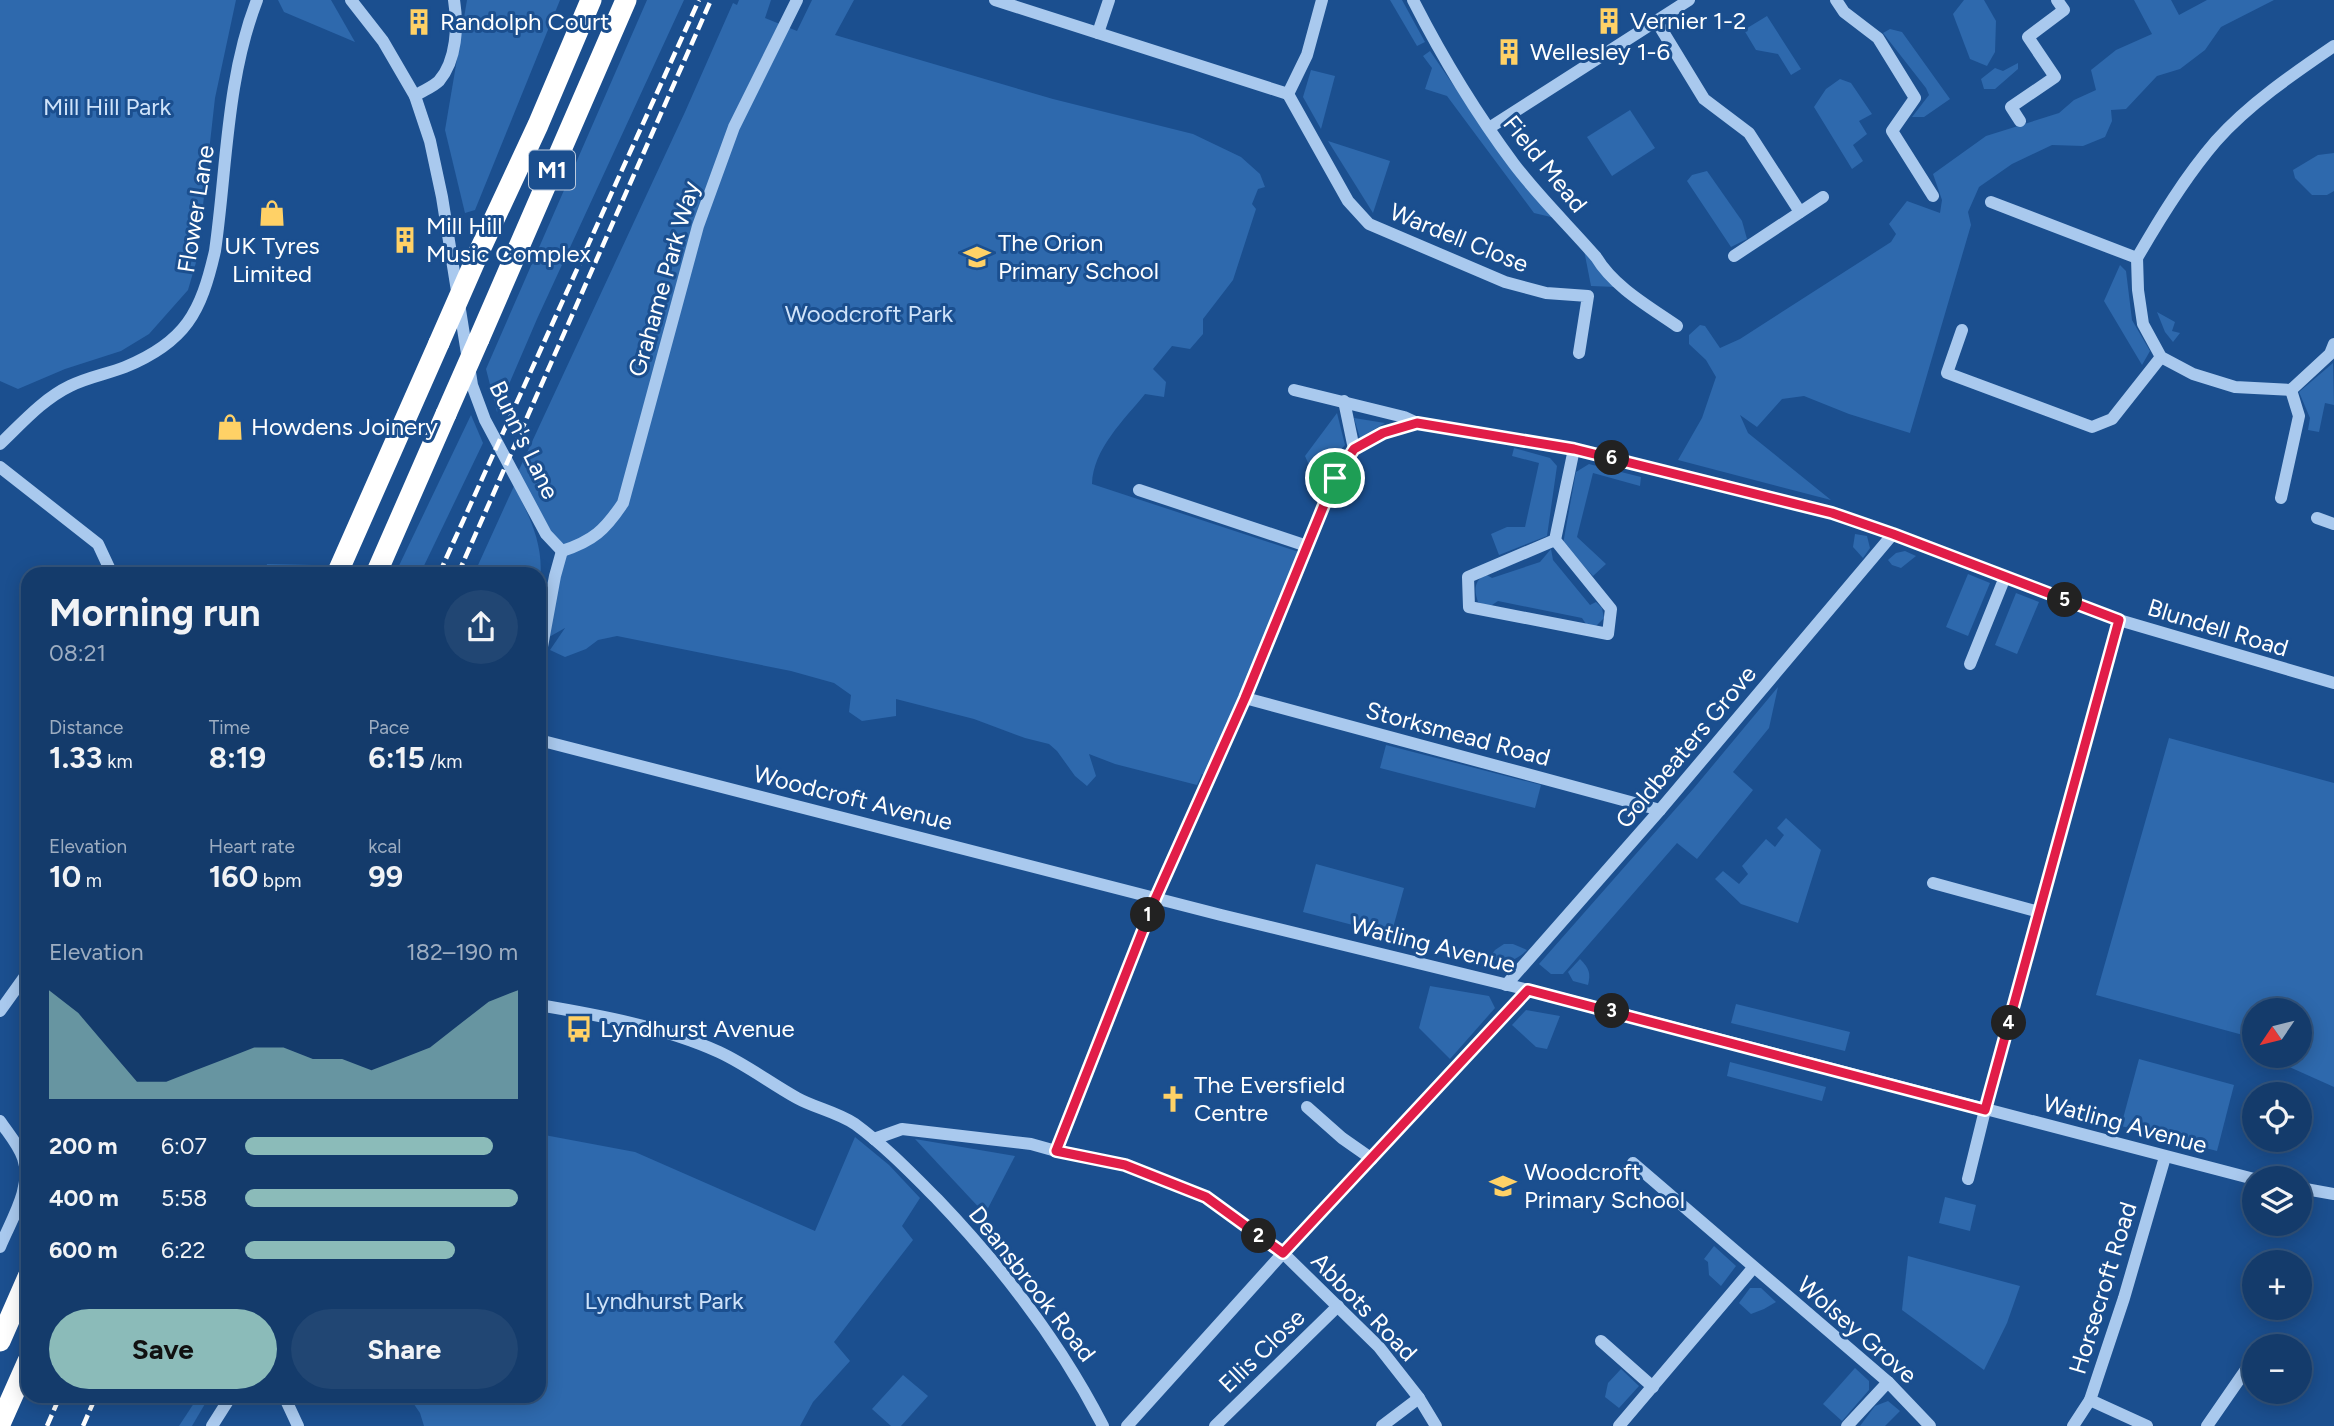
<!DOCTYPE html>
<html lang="en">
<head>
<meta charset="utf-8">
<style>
	body { margin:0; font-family:Figtree,sans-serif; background:#214673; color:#f1f3f6; height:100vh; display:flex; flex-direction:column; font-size:26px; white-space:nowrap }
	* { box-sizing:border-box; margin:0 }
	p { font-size:23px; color:#9dadc1 }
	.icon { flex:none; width:38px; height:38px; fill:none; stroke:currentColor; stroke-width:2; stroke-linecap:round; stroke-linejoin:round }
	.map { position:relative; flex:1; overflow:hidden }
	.drawer { position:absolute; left:21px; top:567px; width:525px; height:836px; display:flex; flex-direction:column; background:#143b6b; border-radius:21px; box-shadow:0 4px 18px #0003,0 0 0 2px #33557e }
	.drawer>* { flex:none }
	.needle { width:46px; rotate:235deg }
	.controls { position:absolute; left:2242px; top:998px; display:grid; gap:14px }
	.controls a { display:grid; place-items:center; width:70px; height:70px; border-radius:50%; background:#143b6b; box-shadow:0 4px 18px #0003,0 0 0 2px #33557e; font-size:35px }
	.pin { position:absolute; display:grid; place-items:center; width:60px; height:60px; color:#fff; margin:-30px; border:4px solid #fff; border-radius:50%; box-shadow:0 2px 7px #0007 }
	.km { position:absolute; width:35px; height:35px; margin:-18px; border-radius:50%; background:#222; color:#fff; font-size:19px; line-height:35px; text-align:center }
	.round { display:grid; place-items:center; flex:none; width:74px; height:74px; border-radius:37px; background:#214673 }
	.summary { display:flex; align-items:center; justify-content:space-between; height:119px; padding:0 28px }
	h1 { font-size:38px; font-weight:700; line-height:52px }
	.stats { display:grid; grid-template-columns:repeat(3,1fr); gap:10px; height:119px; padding:7px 28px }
	.stats div { display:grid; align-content:center }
	.stats b { font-size:30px; font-weight:700 }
	.stats small { font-size:19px; font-weight:400 }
	.stats p { font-size:19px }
	.chart { height:196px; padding:14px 28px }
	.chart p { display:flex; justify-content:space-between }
	.chart svg { width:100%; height:126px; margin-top:7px; fill:#8bbbb9; opacity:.7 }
	.action { display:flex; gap:14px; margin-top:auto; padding:14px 28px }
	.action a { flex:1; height:80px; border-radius:42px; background:#8bbbb9; color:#111; font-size:28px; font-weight:700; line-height:80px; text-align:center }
	.action a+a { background:#214673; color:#f1f3f6 }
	ul { padding:0 28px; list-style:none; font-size:23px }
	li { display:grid; grid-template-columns:112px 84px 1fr; align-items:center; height:52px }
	li i { height:18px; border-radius:9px; background:#8bbbb9 }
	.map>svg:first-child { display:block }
	.green { fill:#2e69ad }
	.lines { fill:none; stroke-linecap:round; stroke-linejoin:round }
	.minor { stroke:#a9c9ee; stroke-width:12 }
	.highway { stroke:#fff; stroke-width:21 }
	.rail { stroke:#fff; stroke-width:4.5; stroke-dasharray:12 5; stroke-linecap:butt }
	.highway-bridge { stroke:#fff; stroke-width:21 }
	.route-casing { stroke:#fff; stroke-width:14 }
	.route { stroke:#e11d48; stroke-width:9 }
	.labels { text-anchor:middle; stroke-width:6; stroke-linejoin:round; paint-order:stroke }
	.shield { fill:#1b4f8f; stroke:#bbcadd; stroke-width:2 }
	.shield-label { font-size:23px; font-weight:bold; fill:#fff }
	.poi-label { font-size:24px; fill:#fff; stroke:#1b4f8f; text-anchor:start }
	.park-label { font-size:24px; fill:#cfe3fa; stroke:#1b4f8f }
	.street-label { font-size:24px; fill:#fff; stroke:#1b4f8f }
</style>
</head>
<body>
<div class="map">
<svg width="2334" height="1426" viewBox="0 0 2334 1426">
	<rect width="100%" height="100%" fill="#1b4f8f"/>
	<g class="green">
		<path d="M0 0H236L215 98 197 259 188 290 149 334 121 351 65 369 18 389 0 381Z"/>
		<path d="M278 0H331L355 42 284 12Z"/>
		<path d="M467 0H560L475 210 465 213 445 130Z"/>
		<path d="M647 0H684L537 319 497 412 486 369Z"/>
		<path d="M739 0H771L765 18 797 31 812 0H854L835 35 1053 99 1193 134 1241 157 1260 174 1265 187 1258 189 1252 204 1256 209 1233 280 1203 319V334L1190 349 1172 346 1153 369 1166 382 1164 397 1145 394C1124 420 1093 449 1092 484L1305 554 1210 776 1202 774 1197 785 1115 764 1089 754 1096 776 1087 786 1075 776 1057 751 1049 744 1025 738 974 719 896 699V716L862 721 849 712 851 695 834 683 791 671 617 636 598 640 586 649 565 657 550 650 565 628 542 641 562 551 518 472 685 112 733 3 737 5Z"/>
		<path d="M1390 0H1402L1425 42 1417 46Z"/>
		<path d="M1964 0H1984L1996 21 1995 52 1987 66 1970 59 1953 14Z"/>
		<path d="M2134 0H2171L2179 15 2207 0H2274L2221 27 2205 50 2180 69 2157 76 2126 109 2111 110 2112 121 2105 137 2083 146 2052 145 2012 164 1979 187 1968 212 1971 225 1910 433 1849 414 1804 396 1782 399 1757 427 1740 415 1748 433 1831 500 1678 460 1702 418 1716 377 1706 360 1689 344V335L1700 325 1705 326 1720 348 1740 339 1891 242 1896 234 1889 224 1907 201 1940 213 1942 200 1933 174 1986 136 2059 113 2074 100 2096 90 2091 70 2116 50 2152 34Z"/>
		<path d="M1767 16 1801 69 1791 75 1778 54 1756 50 1744 30Z"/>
		<path d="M1890 29 1902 32 1950 99 1924 117H1912L1929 95 1926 88 1883 33Z"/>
		<path d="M1430 51 1500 153 1555 218 1534 213 1447 96 1425 89 1432 68 1423 56Z"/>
		<path d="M2018 63V69L1995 89H1984L1981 79 1995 68 2003 71Z"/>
		<path d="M1311 70 1335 76 1321 129 1303 97Z"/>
		<path d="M1840 79 1851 83 1872 114 1859 121 1867 134 1853 145 1863 161 1852 169 1814 107 1826 89Z"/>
		<path d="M1630 110 1655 148 1612 176 1587 137Z"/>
		<path d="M1328 141 1390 161 1373 213Z"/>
		<path d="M2334 153V191L2327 195H2312L2295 178 2293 170 2318 155Z"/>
		<path d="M1707 171 1742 221 1747 239 1731 247 1687 181 1692 175Z"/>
		<path d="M1584 250 1616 287 1591 286Z"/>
		<path d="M2120 265 2126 271 2132 320 2150 351 2142 365 2104 301Z"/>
		<path d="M2157 312 2175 322 2172 331 2180 333 2173 342 2165 332Z"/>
		<path d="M2333 363 2334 405 2325 403 2319 432 2308 430 2310 418 2299 392Z"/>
		<path d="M1337 413 1345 445 1326 467 1322 478 1312 472 1305 456Z"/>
		<path d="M471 415 483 443 420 574H395Z"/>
		<path d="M1354 418 1385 423 1360 438Z"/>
		<path d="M1514 448 1550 458 1557 466 1547 536 1499 555 1491 534 1507 527H1525L1539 463 1512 456Z"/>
		<path d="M1589 464 1641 477 1640 486 1593 473 1577 537 1606 564 1593 576 1563 544 1576 472Z"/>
		<path d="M514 486C531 519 546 549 539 588V574H474Z"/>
		<path d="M1855 534 1867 536 1870 548 1863 558 1853 547Z"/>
		<path d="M1551 549 1553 560 1590 605 1596 602 1602 608 1604 618 1595 627 1586 624 1582 618 1498 601 1489 607 1478 602C1474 591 1474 581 1485 574L1492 578 1540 562Z"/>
		<path d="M1905 551 1916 556 1901 568 1892 565 1888 560 1896 553Z"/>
		<path d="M267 564 314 565 311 574H265Z"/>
		<path d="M1968 574 1990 583 1968 636 1946 627Z"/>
		<path d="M2016 593 2039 602 2017 654 1995 645Z"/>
		<path d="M1778 687 1769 728 1733 772 1753 790 1697 859 1677 843 1563 974H1551L1539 964 1694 788Z"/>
		<path d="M2169 738 2334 783V1087L2274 1060 2275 1055H2300V1010H2254V1038L2096 995Z"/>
		<path d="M1386 745 1541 785 1535 808 1380 768Z"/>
		<path d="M1786 818 1821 850 1798 923 1741 904 1715 879 1723 871 1739 884 1748 874 1742 866 1766 839 1775 847 1784 835 1777 828Z"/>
		<path d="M1316 864 1404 888 1391 935 1303 912Z"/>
		<path d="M1504 944H1513L1527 950C1515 962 1504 964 1489 958L1495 950Z"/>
		<path d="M1580 959C1589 968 1591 973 1588 985L1573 981 1568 972Z"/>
		<path d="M1430 986 1489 996 1495 1008 1450 1059 1419 1028Z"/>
		<path d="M1736 1004 1850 1032 1845 1051 1731 1023Z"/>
		<path d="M1526 1010 1560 1016 1547 1049 1536 1047 1512 1025Z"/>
		<path d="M2139 1059 2234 1085 2217 1151 2121 1126Z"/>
		<path d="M1730 1062 1826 1087 1822 1101 1727 1076Z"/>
		<path d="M539 1134 635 1152 815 1231 855 1137 889 1165 920 1198 902 1226 913 1240 834 1342 850 1361 813 1402 800 1426H424L420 1413 409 1397 539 1396Z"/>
		<path d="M915 1139 1015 1156 985 1214Z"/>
		<path d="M1945 1197 1976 1205 1970 1231 1939 1223Z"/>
		<path d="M1714 1246 1736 1266 1721 1286 1709 1275 1708 1262 1704 1259Z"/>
		<path d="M1908 1256 2020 1286 2007 1323 1984 1370 1902 1310Z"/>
		<path d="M1750 1288H1761L1776 1302 1764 1309 1751 1314 1739 1303Z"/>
		<path d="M1855 1368 1869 1381V1390L1842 1421 1823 1404Z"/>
		<path d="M1621 1369 1639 1386 1619 1408 1605 1397 1608 1383Z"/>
		<path d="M903 1375 928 1396 901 1426H891L872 1409Z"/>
		<path d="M198 1397H209L192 1426H179Z"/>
		<path d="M1888 1401 1900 1411 1885 1426H1860L1875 1406Z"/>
	</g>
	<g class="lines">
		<g class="minor">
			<path d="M351 0 383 41 415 96 430 141 442 197 472 385 485 420 546 534 562 551"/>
			<path d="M995 0 1288 94"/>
			<path d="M1413 0C1442 57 1476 113 1514 164 1539 197 1569 226 1596 257 1614 287 1648 306 1677 326"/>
			<path d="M1836 0 1844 12 1878 38 1915 98 1892 131 1933 196"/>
			<path d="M1657 22 1704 99 1749 133 1800 212"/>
			<path d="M1098 33 1109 0"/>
			<path d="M1288 94 1348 201 1369 224 1505 282 1546 293 1588 296 1579 353"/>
			<path d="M1288 94 1307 55 1322 0"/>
			<path d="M415 96C422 91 433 87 439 81 457 60 458 25 454 0"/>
			<path d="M2020 121 2011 107 2055 77 2028 37 2064 10 2057 0"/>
			<path d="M1489 128 1689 0"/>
			<path d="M1991 202 2137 258"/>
			<path d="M1734 256 1823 197"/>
			<path d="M2137 258 2138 290 2143 324 2161 357 2193 374 2235 387 2291 390 2330 354 2334 344"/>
			<path d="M2137 258C2160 218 2185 177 2216 141 2249 104 2293 74 2334 46"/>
			<path d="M1962 330 1947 373 2092 427 2112 419 2161 357"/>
			<path d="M1294 390 1404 417 1417 423"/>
			<path d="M1344 401 1354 449"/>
			<path d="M0 444C22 423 43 399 70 386 88 377 107 374 125 367 186 342 201 312 215 251 227 167 226 80 257 0"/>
			<path d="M0 467 98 544 112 574"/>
			<path d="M1139 490 1307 546"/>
			<path d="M2281 498 2299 416 2291 390"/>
			<path d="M2317 518 2334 524"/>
			<path d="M1555 540 1468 577 1469 607 1608 634 1611 609 1555 540 1574 449"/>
			<path d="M562 551C593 541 605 530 623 503L698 226 734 127 797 0"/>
			<path d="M539 663 555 576 562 551"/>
			<path d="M1970 664 2005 577"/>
			<path d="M1245 698 1660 810"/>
			<path d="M539 740 1221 915 1545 994 2254 1179"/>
			<path d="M1933 883 2039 912"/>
			<path d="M1506 985 1660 810 1893 534"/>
			<path d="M539 1005C598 1015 664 1027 719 1052 747 1065 770 1083 797 1098 815 1108 837 1112 855 1124 885 1146 911 1173 937 1199 1002 1267 1060 1342 1103 1426"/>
			<path d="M0 1011 28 972"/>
			<path d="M1307 1107 1342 1138 1372 1159"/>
			<path d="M0 1121C8 1133 18 1144 23 1158 33 1187 11 1220 0 1247"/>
			<path d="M874 1139 902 1129 1031 1144 1056 1151 1125 1165 1206 1197 1283 1253 1379 1347 1419 1398 1436 1426"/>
			<path d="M1056 1151 1156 897 1245 698 1335 478 1354 449 1383 433 1417 423 1574 449 1832 513 1893 534 2119 620 2334 683"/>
			<path d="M1633 1163 1888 1382 1930 1426"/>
			<path d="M1968 1179 1985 1110 2119 620"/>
			<path d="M2300 1188 2334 1194"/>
			<path d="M1601 1341 1653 1387"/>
			<path d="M284 1396 298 1426"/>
			<path d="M2090 1400 2147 1426"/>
			<path d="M212 1426 231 1396"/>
			<path d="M1127 1426 1283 1253 1528 990"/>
			<path d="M1215 1426 1338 1306"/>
			<path d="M1382 1426 1419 1398"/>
			<path d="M1619 1426 1753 1268"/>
			<path d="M1847 1426 1888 1382"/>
			<path d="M2073 1426 2090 1400 2124 1298 2165 1157"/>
			<path d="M2207 1426 2254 1358"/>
		</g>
		<g class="highway">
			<path d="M478 254 538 125 591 0"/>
			<path d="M479 339 626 0"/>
			<path d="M337 574 439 343"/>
			<path d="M376 574 446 414"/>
			<path d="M0 1341 28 1277"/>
			<path d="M0 1424 28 1361"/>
		</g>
		<g class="rail">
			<path d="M439 574 699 0"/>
			<path d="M458 574 711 0"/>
			<path d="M47 1426 60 1396"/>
			<path d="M83 1426 96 1396"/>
		</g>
		<g class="highway-bridge">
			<path d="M439 343 478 254"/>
			<path d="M446 414 479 339"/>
		</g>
	</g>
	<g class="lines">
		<defs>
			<path id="route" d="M1417 423 1574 449 1832 513 1893 534 2119 620 1985 1110 1528 990 1283 1253 1206 1197 1125 1165 1056 1151 1156 897 1245 698 1335 478 1354 449 1383 433Z"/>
		</defs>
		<use href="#route" class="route-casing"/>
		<use href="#route" class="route"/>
	</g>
	<defs>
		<symbol id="building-bare" viewBox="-9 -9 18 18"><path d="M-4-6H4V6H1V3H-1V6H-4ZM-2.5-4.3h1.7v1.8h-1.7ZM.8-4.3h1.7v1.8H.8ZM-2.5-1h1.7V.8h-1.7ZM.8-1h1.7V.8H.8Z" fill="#ffd166" stroke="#1b4f8f" stroke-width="2.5" paint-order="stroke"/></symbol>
		<symbol id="shop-bare" viewBox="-9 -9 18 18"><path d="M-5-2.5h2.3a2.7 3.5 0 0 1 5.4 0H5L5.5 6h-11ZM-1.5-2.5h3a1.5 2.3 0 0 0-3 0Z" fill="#ffd166" stroke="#1b4f8f" stroke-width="2.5" paint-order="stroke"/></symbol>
		<symbol id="school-bare" viewBox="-9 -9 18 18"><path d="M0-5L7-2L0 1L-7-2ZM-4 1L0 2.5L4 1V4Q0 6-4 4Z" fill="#ffd166" stroke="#1b4f8f" stroke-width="2.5" paint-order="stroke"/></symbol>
		<symbol id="bus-bare" viewBox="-9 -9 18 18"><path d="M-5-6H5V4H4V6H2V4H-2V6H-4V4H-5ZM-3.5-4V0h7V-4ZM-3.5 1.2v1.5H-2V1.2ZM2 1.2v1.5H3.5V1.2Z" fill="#ffd166" stroke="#1b4f8f" stroke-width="2.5" paint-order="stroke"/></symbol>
		<symbol id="church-bare" viewBox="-9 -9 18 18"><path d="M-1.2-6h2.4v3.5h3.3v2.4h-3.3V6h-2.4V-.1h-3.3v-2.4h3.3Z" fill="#ffd166" stroke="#1b4f8f" stroke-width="2.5" paint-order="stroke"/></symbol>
	</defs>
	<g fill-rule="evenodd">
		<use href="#building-bare" x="1590" y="2" width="38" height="38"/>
		<use href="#building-bare" x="400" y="3" width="38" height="38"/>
		<use href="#building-bare" x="1490" y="33" width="38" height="38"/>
		<use href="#shop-bare" x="253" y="194" width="38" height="38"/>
		<use href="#building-bare" x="386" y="221" width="38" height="38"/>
		<use href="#school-bare" x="958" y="238" width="38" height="38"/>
		<use href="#shop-bare" x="211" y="408" width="38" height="38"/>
		<use href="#bus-bare" x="560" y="1010" width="38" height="38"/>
		<use href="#church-bare" x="1154" y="1080" width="38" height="38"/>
		<use href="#school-bare" x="1484" y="1167" width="38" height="38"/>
	</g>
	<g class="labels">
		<rect class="shield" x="529" y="150.5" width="46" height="39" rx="5"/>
		<g class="shield-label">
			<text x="552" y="178">M1</text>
		</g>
		<g class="poi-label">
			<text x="1630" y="29">Vernier 1-2</text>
			<text x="440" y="30">Randolph Court</text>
			<text x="1530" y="60">Wellesley 1-6</text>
			<text x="426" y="234">Mill Hill<tspan x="426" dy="28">Music Complex</tspan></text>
			<text x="998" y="251">The Orion<tspan x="998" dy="28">Primary School</tspan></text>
			<text x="272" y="254" text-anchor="middle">UK Tyres<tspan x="272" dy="28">Limited</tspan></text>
			<text x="251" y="435">Howdens Joinery</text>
			<text x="600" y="1037">Lyndhurst Avenue</text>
			<text x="1194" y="1093">The Eversfield<tspan x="1194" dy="28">Centre</tspan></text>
			<text x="1524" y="1180">Woodcroft<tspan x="1524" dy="28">Primary School</tspan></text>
		</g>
		<g class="park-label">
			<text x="107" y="115">Mill Hill Park</text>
			<text x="869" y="322">Woodcroft Park</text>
			<text x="664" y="1309">Lyndhurst Park</text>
		</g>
		<g class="street-label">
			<text transform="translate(1545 164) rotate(51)" y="8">Field Mead</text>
			<text transform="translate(196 209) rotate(-81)" y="8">Flower Lane</text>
			<text transform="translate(1459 238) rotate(22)" y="8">Wardell Close</text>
			<text transform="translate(664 279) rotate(-74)" y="8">Grahame Park Way</text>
			<text transform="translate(524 440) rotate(64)" y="8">Bunn's Lane</text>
			<text transform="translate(2218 628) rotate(17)" y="8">Blundell Road</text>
			<text transform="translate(1458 734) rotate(15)" y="8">Storksmead Road</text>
			<text transform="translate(1686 747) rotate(-50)" y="8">Goldbeaters Grove</text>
			<text transform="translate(853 798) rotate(14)" y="8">Woodcroft Avenue</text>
			<text transform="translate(1433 945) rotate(14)" y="8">Watling Avenue</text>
			<text transform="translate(2125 1124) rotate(15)" y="8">Watling Avenue</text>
			<text transform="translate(1032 1284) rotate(52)" y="8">Deansbrook Road</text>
			<text transform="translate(2103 1288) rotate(-73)" y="8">Horsecroft Road</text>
			<text transform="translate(1364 1307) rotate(46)" y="8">Abbots Road</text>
			<text transform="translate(1857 1330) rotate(41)" y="8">Wolsey Grove</text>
			<text transform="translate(1262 1351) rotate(-44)" y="8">Ellis Close</text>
		</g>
	</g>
</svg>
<div class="controls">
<a><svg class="needle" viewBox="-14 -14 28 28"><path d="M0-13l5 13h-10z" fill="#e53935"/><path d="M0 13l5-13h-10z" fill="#9dadc1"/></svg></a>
<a><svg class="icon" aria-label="locate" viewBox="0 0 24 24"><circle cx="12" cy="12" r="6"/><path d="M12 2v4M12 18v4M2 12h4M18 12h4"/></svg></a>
<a><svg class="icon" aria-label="layers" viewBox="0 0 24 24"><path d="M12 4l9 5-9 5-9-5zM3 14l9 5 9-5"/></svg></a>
<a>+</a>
<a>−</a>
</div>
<div class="pin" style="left:1335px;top:478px;background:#1e9e55"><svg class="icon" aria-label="arrive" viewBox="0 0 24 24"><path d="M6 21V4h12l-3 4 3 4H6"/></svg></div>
<b class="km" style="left:1148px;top:915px">1</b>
<b class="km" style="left:1259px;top:1236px">2</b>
<b class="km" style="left:1612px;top:1011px">3</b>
<b class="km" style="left:2009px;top:1023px">4</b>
<b class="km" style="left:2065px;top:600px">5</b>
<b class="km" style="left:1612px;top:458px">6</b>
<section class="drawer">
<div class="summary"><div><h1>Morning run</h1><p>08:21</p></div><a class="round"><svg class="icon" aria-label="share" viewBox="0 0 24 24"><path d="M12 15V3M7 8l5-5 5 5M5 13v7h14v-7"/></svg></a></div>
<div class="stats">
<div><p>Distance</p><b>1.33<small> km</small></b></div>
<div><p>Time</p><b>8:19</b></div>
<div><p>Pace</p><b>6:15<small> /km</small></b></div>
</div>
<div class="stats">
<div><p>Elevation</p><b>10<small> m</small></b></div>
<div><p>Heart rate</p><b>160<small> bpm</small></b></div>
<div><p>kcal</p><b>99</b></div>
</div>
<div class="chart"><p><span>Elevation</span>182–190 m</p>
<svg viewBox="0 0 160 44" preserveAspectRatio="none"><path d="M0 44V6L10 14L20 26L30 38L40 38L50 34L60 30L70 26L80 26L90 30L100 30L110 34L120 30L130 26L140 18L150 10L160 6V44z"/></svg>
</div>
<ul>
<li><b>200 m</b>6:07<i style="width:91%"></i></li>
<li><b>400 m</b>5:58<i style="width:100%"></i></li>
<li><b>600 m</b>6:22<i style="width:77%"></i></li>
</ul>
<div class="action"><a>Save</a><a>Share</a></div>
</section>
</div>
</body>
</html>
